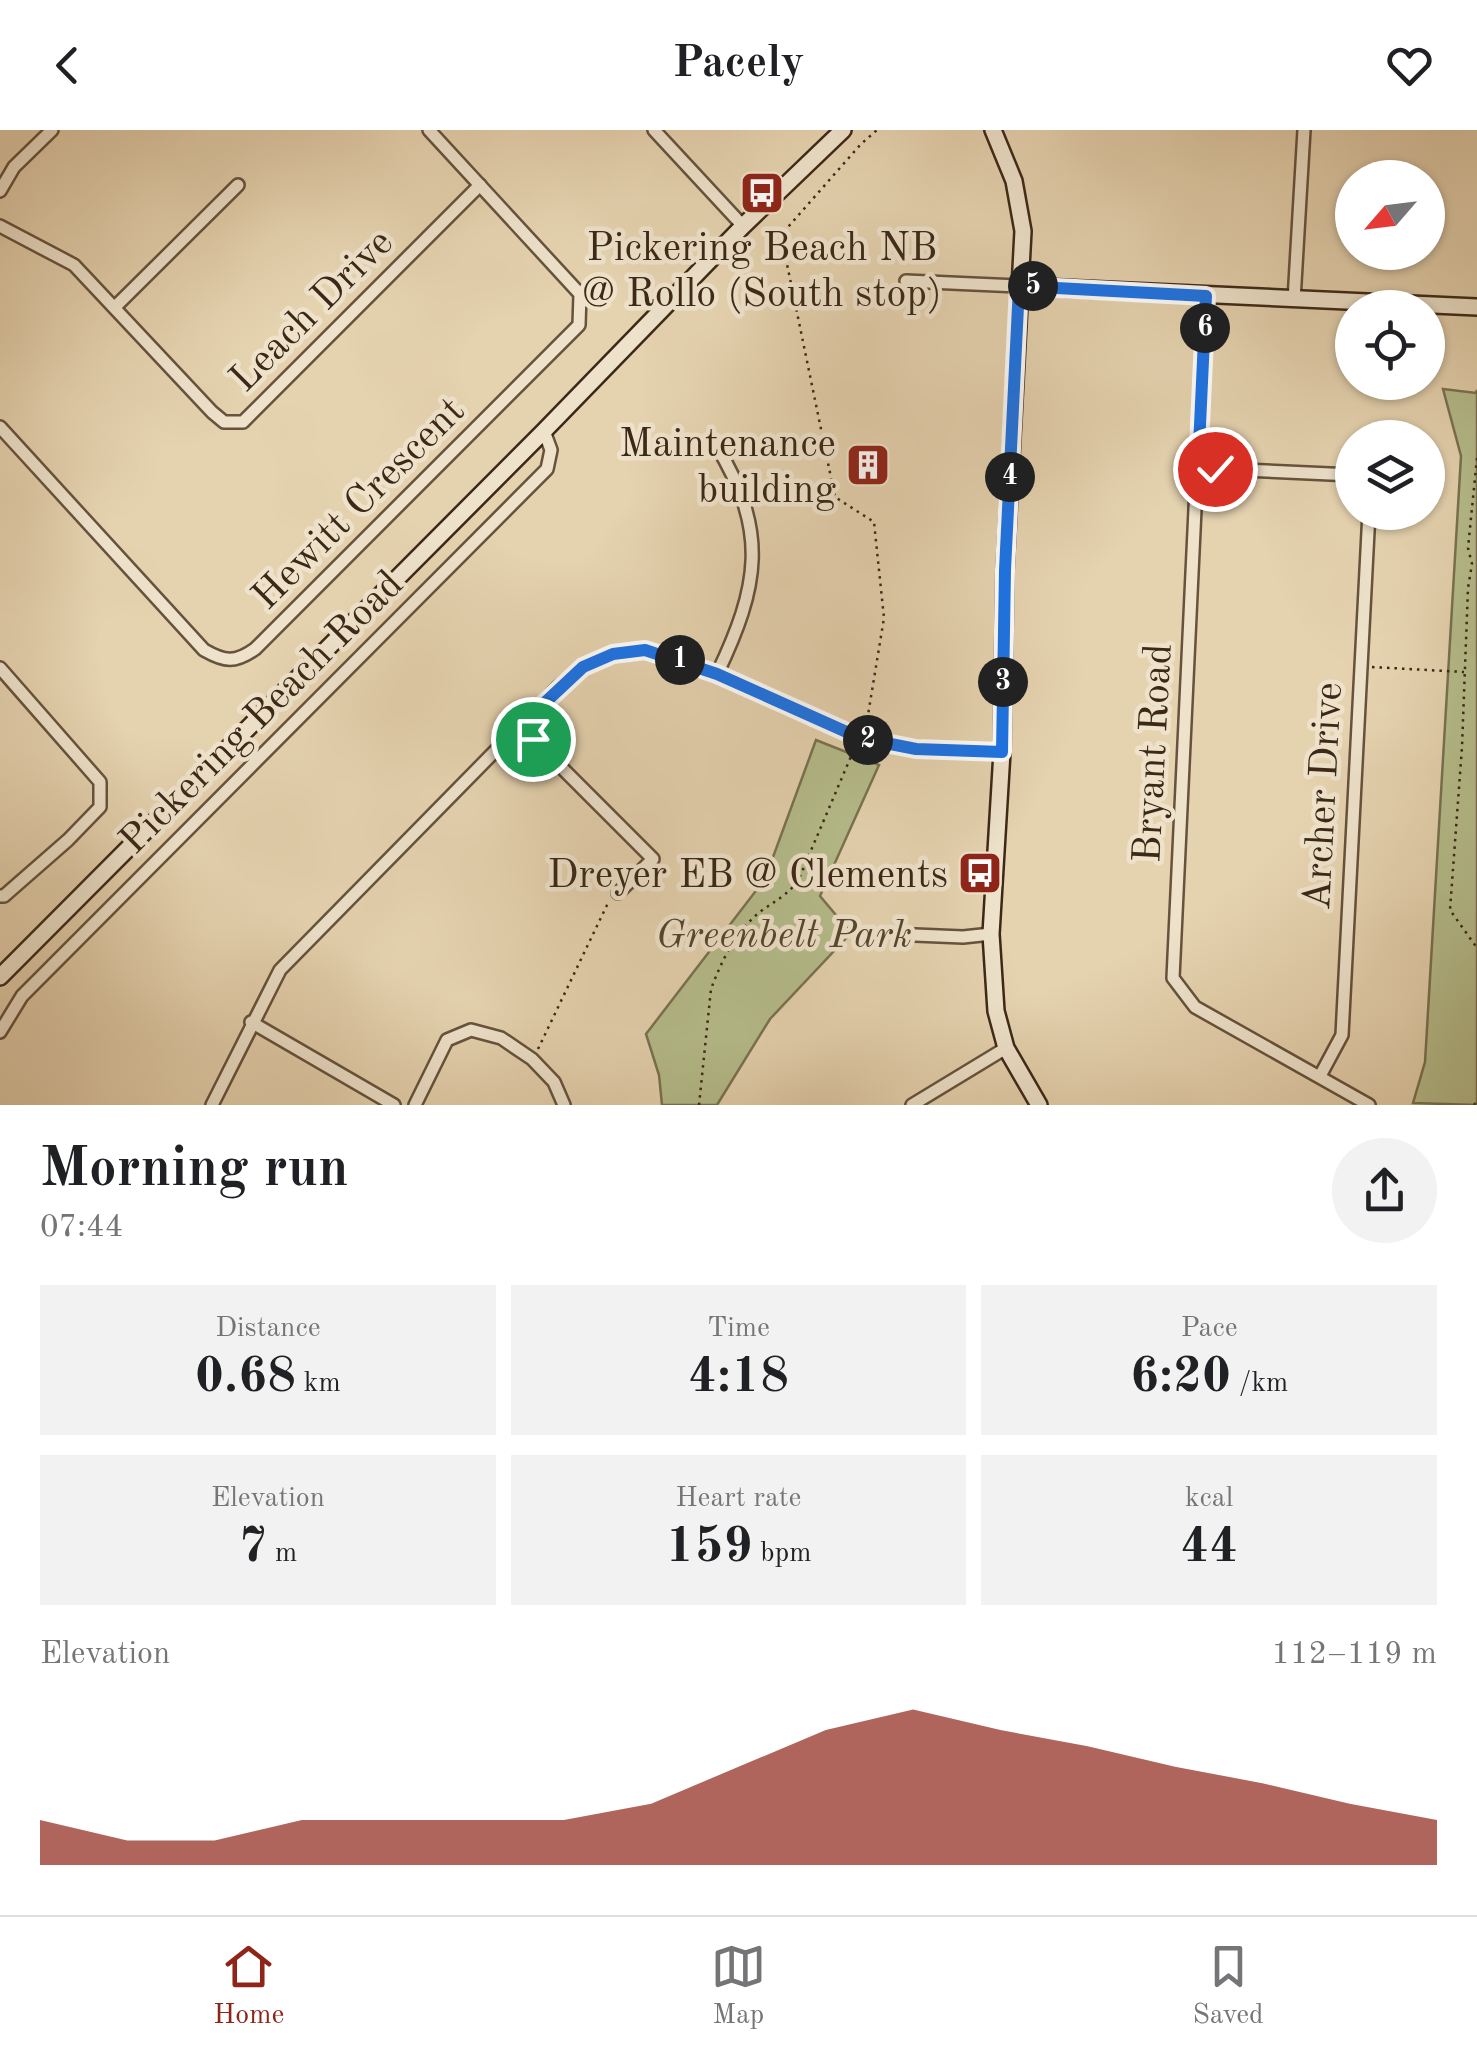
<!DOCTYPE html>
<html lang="en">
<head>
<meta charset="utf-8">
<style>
	body { margin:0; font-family:"Old Standard TT",serif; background:#f2f2f2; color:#202124; height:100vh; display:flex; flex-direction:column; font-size:38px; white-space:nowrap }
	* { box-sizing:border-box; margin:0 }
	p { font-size:32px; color:#757577 }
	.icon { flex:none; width:55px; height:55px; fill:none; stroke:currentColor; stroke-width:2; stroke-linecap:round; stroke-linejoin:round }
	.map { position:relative; height:975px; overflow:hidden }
	.panel { display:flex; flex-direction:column; background:#fff; flex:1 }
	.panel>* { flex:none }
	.needle { width:65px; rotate:242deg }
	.tools { position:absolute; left:1335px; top:30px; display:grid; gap:20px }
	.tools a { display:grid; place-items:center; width:110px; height:110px; border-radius:50%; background:#fff; box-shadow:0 2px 8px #0004; font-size:50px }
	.pin { position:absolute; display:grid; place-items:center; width:85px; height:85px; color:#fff; margin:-42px; border:5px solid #fff; border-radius:50%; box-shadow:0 2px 10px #0007 }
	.km { position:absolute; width:50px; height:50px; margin:-25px; border-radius:50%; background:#222; color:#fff; font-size:28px; line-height:50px; text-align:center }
	.round { display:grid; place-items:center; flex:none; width:105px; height:105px; border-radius:52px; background:#f2f2f2 }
	.summary { display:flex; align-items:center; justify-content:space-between; height:170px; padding:0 40px }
	h1 { font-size:55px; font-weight:800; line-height:75px }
	.metrics { display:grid; grid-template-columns:repeat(3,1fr); gap:15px; height:170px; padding:10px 40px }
	.metrics div { display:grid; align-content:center; border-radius:0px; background:#f2f2f2; text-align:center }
	.metrics b { font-size:50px; font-weight:800 }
	.metrics small { font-size:28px; font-weight:400 }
	.metrics p { font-size:28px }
	.chart { height:280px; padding:20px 40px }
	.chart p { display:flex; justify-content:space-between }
	.chart svg { width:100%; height:180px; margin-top:10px; fill:#8f2418; opacity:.7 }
	header { display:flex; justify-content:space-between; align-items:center; height:130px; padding:0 40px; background:#fff; font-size:45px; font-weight:800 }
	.menu { display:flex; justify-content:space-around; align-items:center; height:140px; border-top:2px solid #e0e0e0; background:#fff; font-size:28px; color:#757577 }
	.menu a { display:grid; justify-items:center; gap:5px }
	.menu .on { color:#8f2418 }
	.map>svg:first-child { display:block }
	.green { fill:#b5bc8b; stroke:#787251; stroke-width:2.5 }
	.building { fill:#d49a7d; stroke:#3c2817; stroke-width:2.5 }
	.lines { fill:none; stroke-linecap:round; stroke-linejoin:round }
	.street-casing { stroke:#66523d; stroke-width:16 }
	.secondary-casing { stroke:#3c2817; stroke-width:20 }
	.path { stroke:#3c2817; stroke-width:2.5; stroke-dasharray:2.5 5; stroke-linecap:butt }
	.street { stroke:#eee2cb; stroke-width:11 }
	.secondary { stroke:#eee2cb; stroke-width:15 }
	.route-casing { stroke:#fff; stroke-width:20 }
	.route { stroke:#1a73e8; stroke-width:12 }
	.labels { text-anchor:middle; stroke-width:9; stroke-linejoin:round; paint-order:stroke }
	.poi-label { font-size:40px; fill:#3c2817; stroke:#eee2cb; text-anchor:end }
	.street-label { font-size:40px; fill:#3c2817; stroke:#eee2cb }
	.park-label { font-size:40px; font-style:italic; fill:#54462e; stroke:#eee2cb }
</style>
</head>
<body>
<header><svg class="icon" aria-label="back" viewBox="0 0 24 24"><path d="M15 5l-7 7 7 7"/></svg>Pacely<svg class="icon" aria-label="heart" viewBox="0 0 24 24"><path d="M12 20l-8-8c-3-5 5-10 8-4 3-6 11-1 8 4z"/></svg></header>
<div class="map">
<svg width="1477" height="975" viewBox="0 0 1477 975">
	<rect width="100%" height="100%" fill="#e5d2af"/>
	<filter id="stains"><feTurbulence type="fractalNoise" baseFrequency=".002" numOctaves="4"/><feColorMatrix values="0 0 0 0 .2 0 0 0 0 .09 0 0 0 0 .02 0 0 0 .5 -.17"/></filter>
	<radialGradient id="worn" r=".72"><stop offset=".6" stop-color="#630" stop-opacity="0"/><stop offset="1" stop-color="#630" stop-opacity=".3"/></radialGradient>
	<g class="green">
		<path d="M1443 259 1476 263 1477 260V975L1413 973 1425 932 1461 326Z"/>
		<path d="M816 610 879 635 820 766 851 803 770 889 717 975H662L659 945 646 904 765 749Z"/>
	</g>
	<rect class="building" x="860" y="324" width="15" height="22"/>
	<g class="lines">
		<defs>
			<g id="street">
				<path d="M654 0 743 96"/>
				<path d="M0 61 14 37 52 0"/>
				<path d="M0 96 74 135 212 282 224 292H243L480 55"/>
				<path d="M906 151 1019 156"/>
				<path d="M1205 166 1173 848 1195 877 1369 975"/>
				<path d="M1294 170 1304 0"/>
				<path d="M116 176 238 55"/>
				<path d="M0 297 204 520C225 532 235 533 255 519L579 195 580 164 429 0"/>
				<path d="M716 315C769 402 759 456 717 544"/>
				<path d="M1198 338 1352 345"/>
				<path d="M0 538 100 652V677L68 710 4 766H0"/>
				<path d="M520 596 653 729 618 763"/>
				<path d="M915 805 963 807 991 804"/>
				<path d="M251 892 394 975"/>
				<path d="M0 902 22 866 547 339 551 320 544 301"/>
				<path d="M1320 946 1342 905 1369 382"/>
				<path d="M212 975 280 840 557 558 583 537 613 524 645 520 717 544 860 607 916 619 1002 622"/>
				<path d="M415 975 447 910 471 900 501 908 532 929 554 952 564 975"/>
				<path d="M912 975 1006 918"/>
			</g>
			<g id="secondary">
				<path d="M993 0 1014 51 1023 101 1005 440 1002 622 991 804 996 881 1006 918 1039 975"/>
				<path d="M1019 156 1477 177"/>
				<path d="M0 847 544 301 743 96 843 0"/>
			</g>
		</defs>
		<use href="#street" class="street-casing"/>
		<use href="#secondary" class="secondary-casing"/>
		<g class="path">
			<path d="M1477 328 1468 418 1472 434 1468 458 1462 617 1450 780 1477 818"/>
			<path d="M1372 537 1464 542"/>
			<path d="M866 597 884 488 874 392 835 367 781 105 861 14 877 0"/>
			<path d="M538 919 608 773"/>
			<path d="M699 975 711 859C720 835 732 809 750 791 766 774 781 772 798 751L855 617"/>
			<path d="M1474 975 1477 971"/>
		</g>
		<use href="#street" class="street"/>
		<use href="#secondary" class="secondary"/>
	</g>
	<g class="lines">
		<defs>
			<path id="route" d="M533 609 520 596 583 537 613 524 645 520 717 544 860 608 916 619 1002 622 1005 440 1019 156 1206 166 1198 338 1215 339"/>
		</defs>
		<use href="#route" class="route-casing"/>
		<use href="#route" class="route"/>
	</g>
	<defs>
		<symbol id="bus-square" viewBox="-11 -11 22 22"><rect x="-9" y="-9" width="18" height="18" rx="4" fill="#8f2418" stroke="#eee2cb"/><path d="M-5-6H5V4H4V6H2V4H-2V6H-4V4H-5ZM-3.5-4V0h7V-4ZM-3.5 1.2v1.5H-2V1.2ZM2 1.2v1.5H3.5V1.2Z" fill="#fff"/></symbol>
		<symbol id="building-square" viewBox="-11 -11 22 22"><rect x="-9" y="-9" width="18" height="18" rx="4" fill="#8f2418" stroke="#eee2cb"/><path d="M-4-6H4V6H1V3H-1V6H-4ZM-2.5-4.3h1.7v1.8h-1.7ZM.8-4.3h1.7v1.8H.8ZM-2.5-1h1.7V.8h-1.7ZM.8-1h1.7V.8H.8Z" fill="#fff"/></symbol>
	</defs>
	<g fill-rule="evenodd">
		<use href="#bus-square" x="737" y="38" width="50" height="50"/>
		<use href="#building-square" x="843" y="310" width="50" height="50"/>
		<use href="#bus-square" x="955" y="718" width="50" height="50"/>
	</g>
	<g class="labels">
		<g class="poi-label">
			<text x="762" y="130" text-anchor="middle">Pickering Beach NB<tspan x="762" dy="46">@ Rollo (South stop)</tspan></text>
			<text x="836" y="326">Maintenance<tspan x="836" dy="46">building</tspan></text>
			<text x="948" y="757">Dreyer EB @ Clements</text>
		</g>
		<g class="street-label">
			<text transform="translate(310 179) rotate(-45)" y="14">Leach Drive</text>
			<text transform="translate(357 372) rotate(-45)" y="14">Hewitt Crescent</text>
			<text transform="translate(260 581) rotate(-45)" y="14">Pickering Beach Road</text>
			<text transform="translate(1151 623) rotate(-87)" y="14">Bryant Road</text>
			<text transform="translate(1321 666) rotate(-87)" y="14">Archer Drive</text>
		</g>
		<g class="park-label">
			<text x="784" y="817">Greenbelt Park</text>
		</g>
	</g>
	<rect width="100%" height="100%" filter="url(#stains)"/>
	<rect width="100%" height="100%" fill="url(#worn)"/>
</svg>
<div class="tools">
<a><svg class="needle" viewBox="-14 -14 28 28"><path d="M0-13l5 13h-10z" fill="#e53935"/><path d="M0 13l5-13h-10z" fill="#757577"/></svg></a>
<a><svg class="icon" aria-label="locate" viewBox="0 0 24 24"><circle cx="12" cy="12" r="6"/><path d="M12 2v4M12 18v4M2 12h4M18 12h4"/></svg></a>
<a><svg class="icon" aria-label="layers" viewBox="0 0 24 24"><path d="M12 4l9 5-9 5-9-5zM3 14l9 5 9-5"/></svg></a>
</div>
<div class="pin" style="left:533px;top:609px;background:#1e9e55"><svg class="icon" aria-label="arrive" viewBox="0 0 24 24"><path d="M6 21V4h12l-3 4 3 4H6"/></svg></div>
<div class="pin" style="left:1215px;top:339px;background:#d93025"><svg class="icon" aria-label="check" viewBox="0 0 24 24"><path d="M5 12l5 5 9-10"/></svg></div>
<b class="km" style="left:680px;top:530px">1</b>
<b class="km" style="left:868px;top:610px">2</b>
<b class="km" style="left:1003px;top:552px">3</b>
<b class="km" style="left:1010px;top:347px">4</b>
<b class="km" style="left:1033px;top:156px">5</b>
<b class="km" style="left:1205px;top:198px">6</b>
</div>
<section class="panel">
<div class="summary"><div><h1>Morning run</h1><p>07:44</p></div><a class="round"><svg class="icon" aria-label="share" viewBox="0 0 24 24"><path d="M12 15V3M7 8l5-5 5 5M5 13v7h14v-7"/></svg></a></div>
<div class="metrics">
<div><p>Distance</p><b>0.68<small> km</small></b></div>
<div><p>Time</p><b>4:18</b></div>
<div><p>Pace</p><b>6:20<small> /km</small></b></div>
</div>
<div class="metrics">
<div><p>Elevation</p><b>7<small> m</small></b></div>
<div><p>Heart rate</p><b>159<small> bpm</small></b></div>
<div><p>kcal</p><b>44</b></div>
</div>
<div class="chart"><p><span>Elevation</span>112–119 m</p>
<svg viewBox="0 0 160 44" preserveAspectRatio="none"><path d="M0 44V33L10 38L20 38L30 33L40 33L50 33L60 33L70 29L80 20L90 11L100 6L110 11L120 15L130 20L140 24L150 29L160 33V44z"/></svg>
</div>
</section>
<nav class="menu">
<a class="on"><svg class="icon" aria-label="home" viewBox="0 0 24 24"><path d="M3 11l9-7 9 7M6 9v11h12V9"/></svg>Home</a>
<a><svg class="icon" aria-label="map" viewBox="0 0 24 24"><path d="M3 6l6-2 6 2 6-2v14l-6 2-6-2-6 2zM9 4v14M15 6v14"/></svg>Map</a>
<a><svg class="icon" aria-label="saved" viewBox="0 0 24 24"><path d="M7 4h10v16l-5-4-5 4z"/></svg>Saved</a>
</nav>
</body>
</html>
